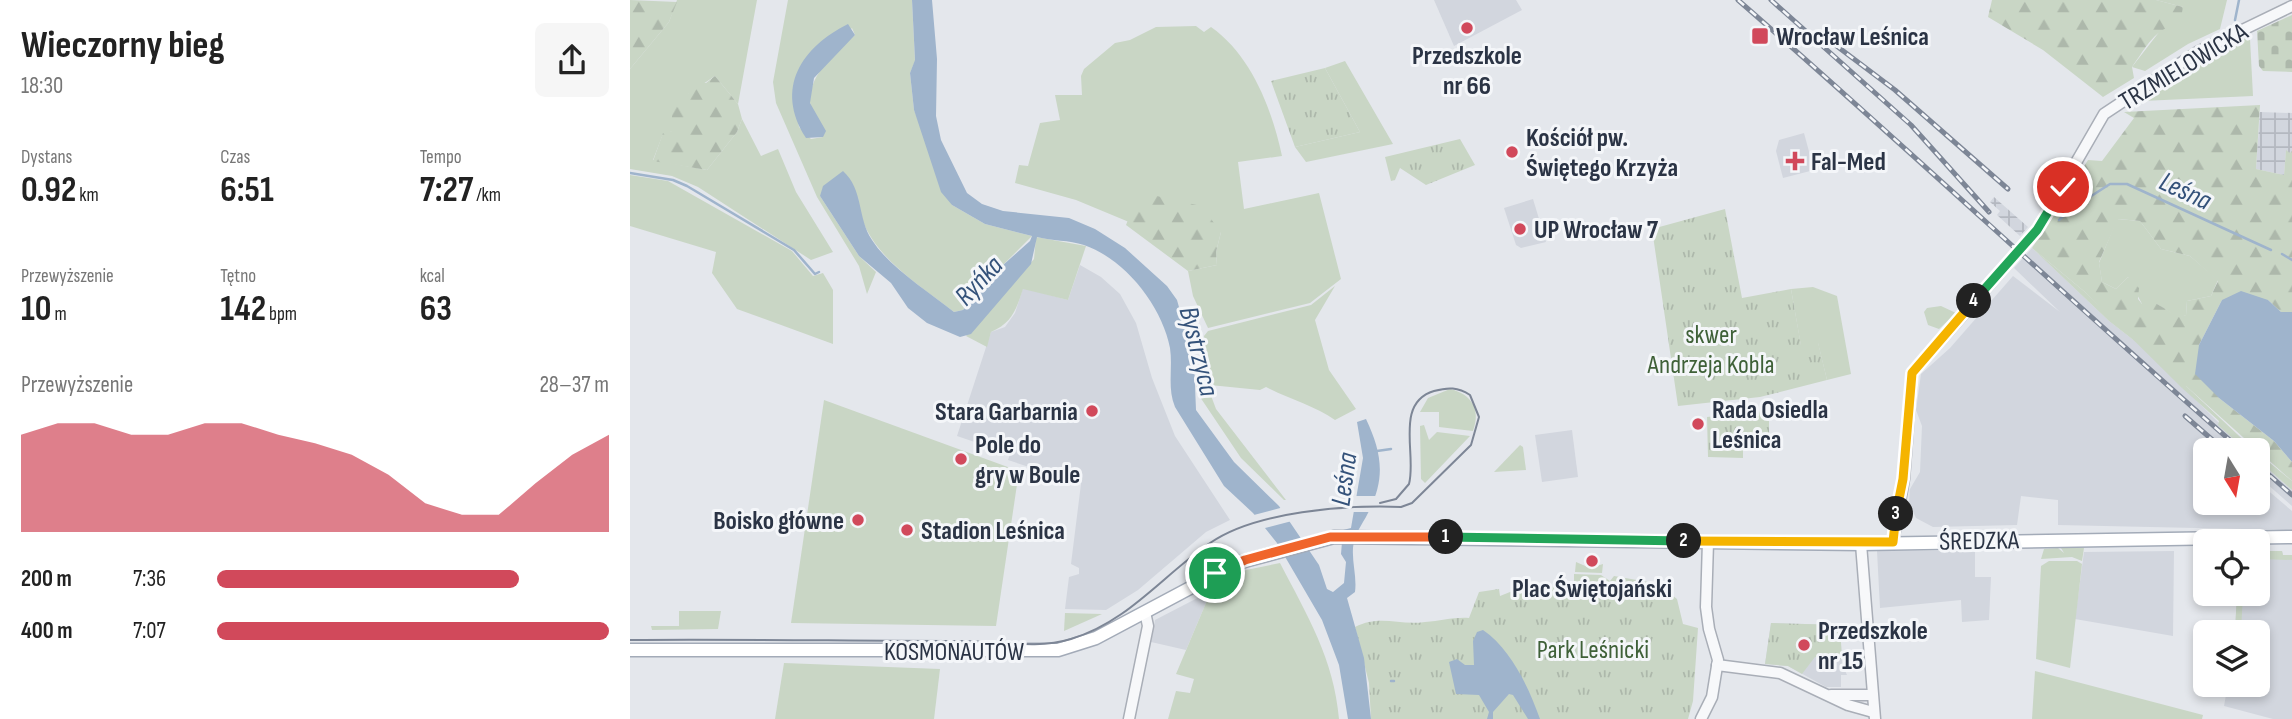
<!DOCTYPE html>
<html lang="pl">
<head>
<meta charset="utf-8">
<style>
	body { margin:0; font-family:"Sofia Sans Condensed",sans-serif; background:#f6f6f6; color:#222; height:100vh; display:flex; flex-direction:column; font-size:26px; white-space:nowrap }
	* { box-sizing:border-box; margin:0 }
	p { font-size:23px; color:#767676 }
	.icon { flex:none; width:38px; height:38px; fill:none; stroke:currentColor; stroke-width:2; stroke-linecap:round; stroke-linejoin:round }
	.map { position:relative; flex:1; overflow:hidden }
	.side { display:flex; flex-direction:column; background:#fff; width:630px }
	.side>* { flex:none }
	.needle { width:46px; rotate:169deg }
	.controls { position:absolute; left:1563px; top:438px; display:grid; gap:14px }
	.controls a { display:grid; place-items:center; width:77px; height:77px; border-radius:10px; background:#fff; box-shadow:0 4px 10px #0003; font-size:35px }
	.pin { position:absolute; display:grid; place-items:center; width:60px; height:60px; color:#fff; margin:-30px; border:4px solid #fff; border-radius:50%; box-shadow:0 2px 7px #0007 }
	.km { position:absolute; width:35px; height:35px; margin:-18px; border-radius:50%; background:#222; color:#fff; font-size:19px; line-height:35px; text-align:center }
	.round { display:grid; place-items:center; flex:none; width:74px; height:74px; border-radius:10px; background:#f6f6f6 }
	.summary { display:flex; align-items:center; justify-content:space-between; height:119px; padding:0 21px }
	h1 { font-size:38px; font-weight:700; line-height:52px }
	.metrics { display:grid; grid-template-columns:repeat(3,1fr); gap:10px; height:119px; padding:7px 21px }
	.metrics div { display:grid; align-content:center }
	.metrics b { font-size:35px; font-weight:700 }
	.metrics small { font-size:19px; font-weight:400 }
	.metrics p { font-size:19px }
	.chart { height:196px; padding:14px 21px }
	.chart p { display:flex; justify-content:space-between }
	.chart svg { width:100%; height:126px; margin-top:7px; fill:#d1495b; opacity:.7 }
	ul { padding:0 21px; list-style:none; font-size:23px }
	li { display:grid; grid-template-columns:112px 84px 1fr; align-items:center; height:52px }
	li i { height:18px; border-radius:9px; background:#d1495b }
	main { display:flex; flex:1; min-height:0 }
	.map>svg:first-child { display:block }
	.built { fill:#d2d6de }
	.industrial { fill:url(#industrial-grid) }
	.green { fill:#c9d6c5; fill-rule:evenodd }
	.forest { fill:url(#forest-firs); fill-rule:evenodd }
	.cemetery { fill:url(#cemetery-stones) }
	.park { fill:url(#park-tufts) }
	.water { fill:#9fb4cc }
	.pier { fill:#e4e7ec }
	.lines { fill:none; stroke-linecap:round; stroke-linejoin:round }
	.stream { stroke:#9fb4cc; stroke-width:2.5 }
	.minor-casing { stroke:#a9aeb7; stroke-width:13 }
	.major-casing { stroke:#a3abb8; stroke-width:15 }
	.minor { stroke:#f7f8fa; stroke-width:10 }
	.major { stroke:#fff; stroke-width:12 }
	.tram { stroke:#7d8696; stroke-width:2 }
	.rail-casing { stroke:#7d8696; stroke-width:5 }
	.rail { stroke:#f4f6f9; stroke-width:2.5; stroke-dasharray:8; stroke-linecap:butt }
	.split-1-casing { stroke:#fff; stroke-width:14 }
	.split-2-casing { stroke:#fff; stroke-width:14 }
	.split-3-casing { stroke:#fff; stroke-width:14 }
	.split-4-casing { stroke:#fff; stroke-width:14 }
	.split-5-casing { stroke:#fff; stroke-width:14 }
	.split-1 { stroke:#f0652b; stroke-width:9 }
	.split-2 { stroke:#22a559; stroke-width:9 }
	.split-3 { stroke:#f5b400; stroke-width:9 }
	.split-4 { stroke:#f5b400; stroke-width:9 }
	.split-5 { stroke:#22a559; stroke-width:9 }
	.poi-dot { fill:#d1495b; stroke:#f4f6f9; stroke-width:2.5 }
	.labels { text-anchor:middle; stroke-width:6; stroke-linejoin:round; paint-order:stroke }
	.poi-label { font-size:26px; font-weight:bold; fill:#2b3445; stroke:#f4f6f9; text-anchor:start }
	.street-label { font-size:26px; fill:#2b3445; stroke:#f4f6f9 }
	.park-label { font-size:26px; fill:#3f6138; stroke:#f4f6f9 }
	.water-label { font-size:28px; font-style:italic; fill:#34527a; stroke:#f4f6f9 }
</style>
</head>
<body>
<main>
<section class="side">
<div class="summary"><div><h1>Wieczorny bieg</h1><p>18:30</p></div><a class="round"><svg class="icon" aria-label="share" viewBox="0 0 24 24"><path d="M12 15V3M7 8l5-5 5 5M5 13v7h14v-7"/></svg></a></div>
<div class="metrics">
<div><p>Dystans</p><b>0.92<small> km</small></b></div>
<div><p>Czas</p><b>6:51</b></div>
<div><p>Tempo</p><b>7:27<small> /km</small></b></div>
</div>
<div class="metrics">
<div><p>Przewyższenie</p><b>10<small> m</small></b></div>
<div><p>Tętno</p><b>142<small> bpm</small></b></div>
<div><p>kcal</p><b>63</b></div>
</div>
<div class="chart"><p><span>Przewyższenie</span>28–37 m</p>
<svg viewBox="0 0 160 44" preserveAspectRatio="none"><path d="M0 44V10L10 6L20 6L30 10L40 10L50 6L60 6L70 10L80 13L90 17L100 24L110 34L120 38L130 38L140 27L150 17L160 10V44z"/></svg>
</div>
<ul>
<li><b>200 m</b>7:36<i style="width:77%"></i></li>
<li><b>400 m</b>7:07<i style="width:100%"></i></li>
</ul>
</section>
<div class="map">
<svg width="1662" height="719" viewBox="0 0 1662 719">
	<defs>
		<pattern id="industrial-grid" width="8" height="8" patternUnits="userSpaceOnUse" patternTransform="scale(1.75)"><rect width="8" height="8" fill="#d2d6de"/><path d="M0 4h8M4 0v8" fill="none" stroke="#b4b8c0"/></pattern>
		<pattern id="forest-firs" width="22" height="20" patternUnits="userSpaceOnUse" patternTransform="scale(1.75)"><rect width="22" height="20" fill="#c9d6c5"/><path d="M5 1l3.5 6h-7zM16 11l3.5 6h-7z" fill="#adb8ab"/></pattern>
		<pattern id="cemetery-stones" width="16" height="16" patternUnits="userSpaceOnUse" patternTransform="scale(1.75)"><rect width="16" height="16" fill="#c9d6c5"/><path d="M2 7V4a2 2 0 0 1 4 0v3zM10 15v-3a2 2 0 0 1 4 0v3z" fill="#adb8ab"/></pattern>
		<pattern id="park-tufts" width="24" height="20" patternUnits="userSpaceOnUse" patternTransform="scale(1.75)"><rect width="24" height="20" fill="#c9d6c5"/><path d="M3 7l-1-3M5 7V3M7 7l1-3M15 17l-1-3M17 17v-4M19 17l1-3" fill="none" stroke="#adb8ab"/></pattern>
	</defs>
	<rect width="100%" height="100%" fill="#e4e7ec"/>
	<g class="built">
		<path d="M804 0H886L892 10 824 46Z"/>
		<path d="M1174 133 1184 170 1153 178 1146 151 1149 140Z"/>
		<path d="M903 199 916 242 891 248 886 245 874 208Z"/>
		<path d="M1402 248 1479 321 1515 349 1616 450H1575V502H1628V482L1662 511V530L1428 525V500L1391 496 1387 525 1303 527 1286 518 1279 503 1280 489 1290 472 1292 426 1286 410 1291 374 1320 348 1383 276 1430 312 1384 268Z"/>
		<path d="M450 265 471 277 490 294 506 323 522 378 545 436 600 520 576 532 508 590 476 610 435 609 439 577 449 574V568L441 564 451 484 378 460 380 454 327 436 361 332 375 327 385 313 393 288 438 300Z"/>
		<path d="M942 430 948 477 912 482 905 435Z"/>
		<path d="M1628 460 1662 490V506L1628 476Z"/>
		<path d="M1247 551H1345V577H1361L1359 620 1332 622 1331 600 1250 608Z"/>
		<path d="M1544 551 1543 636 1445 619 1454 552Z"/>
		<path d="M1628 551H1652L1653 555H1662V719H1643L1594 706 1598 684H1628V632H1605L1607 593H1628Z"/>
		<path d="M581 591 556 650 521 642 525 620Z"/>
		<path d="M1141 623 1210 625 1212 664 1217 675H1211V687H1196L1158 666 1135 664Z"/>
	</g>
	<g class="industrial">
		<path d="M1630 112 1662 113V151L1660 153 1656 151 1654 175 1626 169Z"/>
		<path d="M1364 197 1398 227 1390 236 1367 215 1370 211 1360 202Z"/>
	</g>
	<g class="green">
		<path d="M47 0H127L108 104 85 76 58 94 43 131 33 134 23 160 77 170 107 132 112 119 131 156 148 149 166 192 203 252 181 260 68 187 42 176 0 169V69L39 22Z"/>
		<path d="M158 0H282L285 61 280 73 284 110 322 205 355 224 402 236 344 294 333 310 324 312C286 282 230 250 228 197L190 196 229 256 246 272 237 294 229 266 187 197 146 103 143 82ZM222 28 225 35C206 52 179 74 180 102 181 115 192 123 193 137L181 139 169 127 163 91Z"/>
		<path d="M1526 0H1597L1590 29 1558 44 1515 71 1502 67 1533 27 1553 7Z"/>
		<path d="M566 26 574 32 581 27C621 55 642 109 652 156L608 162 614 209 689 193 711 279 680 303 578 328 563 296 558 271 587 265 586 252 591 232 499 222 446 200 385 183 389 165 398 166 410 123 430 120 425 95H452L451 76 454 69 485 43 500 40 526 27Z"/>
		<path d="M1616 35 1620 39 1623 96 1512 101 1516 95Z"/>
		<path d="M715 61 763 144 676 162 665 147 730 132 695 68Z"/>
		<path d="M0 175 38 181 162 251 183 276 193 273 203 290V344L107 309 82 273 86 252 0 226Z"/>
		<path d="M1487 219 1510 221 1531 249 1560 256 1588 280 1581 296 1557 301 1556 315 1549 318 1527 304H1512L1498 277 1486 289 1472 282 1469 263Z"/>
		<path d="M406 237 456 246 438 300 393 289C386 310 382 323 361 332L357 347 336 336 404 259Z"/>
		<path d="M1402 248 1455 292 1515 349 1479 321Z"/>
		<path d="M705 286 685 320 699 370 726 409 705 420C685 406 659 399 636 387L630 390 580 385V393L586 409 656 500H654L611 458 570 397 576 362 574 336 578 331 681 305Z"/>
		<path d="M1183 287 1207 296 1221 374 1197 380 1188 343 1171 346 1161 289Z"/>
		<path d="M1311 306 1326 313 1309 329 1298 325 1294 312 1297 308Z"/>
		<path d="M1555 385 1624 450H1616L1588 425 1589 421 1552 388Z"/>
		<path d="M820 389C842 394 851 410 843 431L809 427V412H790L798 398Z"/>
		<path d="M194 400 389 471 366 626 161 623Z"/>
		<path d="M794 425 799 440 807 432 840 436 795 483 791 479 790 426Z"/>
		<path d="M890 445 893 447 896 470 864 472Z"/>
		<path d="M1628 453 1662 481V490L1628 460Z"/>
		<path d="M1428 548 1434 553 1431 548H1454L1452 561 1442 557 1411 559 1414 549Z"/>
		<path d="M1628 551H1652L1653 555H1662V560L1630 559 1629 562Z"/>
		<path d="M1419 561H1447L1452 564 1440 668 1406 659 1411 566Z"/>
		<path d="M946 562 960 568 973 564 972 573 945 572Z"/>
		<path d="M650 563C677 615 704 659 709 719H538L546 691 560 693 564 679 546 674 581 591 616 570Z"/>
		<path d="M1607 593H1613L1611 632H1605Z"/>
		<path d="M49 611H91L88 629 22 630 21 626H49Z"/>
		<path d="M435 613 472 614 434 631Z"/>
		<path d="M154 663 310 669 304 719H145Z"/>
		<path d="M1405 671 1573 715 1572 719H1402Z"/>
	</g>
	<g class="forest">
		<path d="M0 0 47 2 39 22 0 69Z"/>
		<path d="M1362 0H1526L1553 7 1550 23C1524 29 1517 46 1502 67L1504 78 1473 97 1413 50 1358 17Z"/>
		<path d="M85 76 108 104 112 119 107 132 77 170 23 161 33 133 42 131V115L51 95 58 94 61 82 76 83Z"/>
		<path d="M1630 105 1626 169 1654 175 1656 150 1660 153 1662 151V312H1651L1638 300H1592L1569 345 1589 398 1644 441 1662 462V481L1556 386 1552 388 1455 292 1402 248 1458 160 1472 161 1504 118 1494 112ZM1488 219 1510 221 1531 249 1560 256 1588 281 1581 296 1557 301 1556 315 1549 317 1527 304H1512L1508 299 1509 288 1498 277 1486 289 1472 282 1469 262Z"/>
		<path d="M509 192 571 206 591 232 586 252 587 265 558 271 496 225Z"/>
	</g>
	<path class="cemetery" d="M1662 15V72L1633 71 1629 66 1627 31Z"/>
	<g class="park">
		<path d="M695 68 730 132 665 147 641 81Z"/>
		<path d="M830 139 845 165 796 185 770 168 765 180 761 181 755 157Z"/>
		<path d="M1095 209 1112 298 1161 289 1171 345 1188 342 1197 380 1130 397 1048 406 1022 229Z"/>
		<path d="M1134 411 1139 419V434H1113V458L1078 457 1077 417Z"/>
		<path d="M944 574 971 575 980 581 984 576 1035 585 1036 590 1047 599 1053 624 1068 628 1063 701 1058 719H741L739 683 725 627C751 614 769 626 795 622 811 621 823 617 839 618L849 592 869 589 870 596 890 588 934 586 944 582Z"/>
		<path d="M1141 623 1210 625 1212 659 1185 657 1172 674 1158 666 1135 664Z"/>
	</g>
	<g class="water">
		<path d="M282 0H302L307 59 306 116 311 140 337 193 352 204 373 211 439 218 465 229 495 248 537 286 547 300 564 361 566 410 604 462 649 506 689 565 697 589 703 592 714 583 716 562 711 554 713 530 721 528 733 458 727 422 736 419C752 453 756 478 738 513 732 525 724 534 723 548 722 563 727 577 725 592L717 598 734 658 741 719H718L709 665 692 620 647 543 623 513 594 486 545 407C537 388 543 368 540 348 532 306 495 259 454 245 439 240 422 241 407 237L401 264 341 334 330 337 297 323 278 308 261 283 229 256 190 196 193 186 213 171C234 190 227 218 242 240 260 268 298 291 324 312L333 310 363 274 400 241 402 236 355 224 322 205 311 192 284 110 280 73 285 60Z"/>
		<path d="M218 24 225 35 184 78 180 103 196 131 193 137 176 138C144 88 172 47 218 24Z"/>
		<path d="M1611 291 1638 300 1651 312H1662V462L1644 441 1589 398 1565 374 1569 345 1592 300Z"/>
		<path d="M853 630C881 649 899 688 910 719H898L883 695 879 694 863 712V719H857L859 712 849 695 826 694 819 662 827 659 835 665H844L843 641 847 632Z"/>
	</g>
	<g class="pier">
		<path d="M723 496H748L742 512H718Z"/>
		<path d="M654 507 662 521 631 529 620 516Z"/>
	</g>
	<g class="lines">
		<g class="stream">
			<path d="M1605 20 1609 0"/>
			<path d="M0 173 43 180 57 186 164 250 185 274 189 272"/>
			<path d="M1455 200 1480 184H1497L1641 250"/>
			<path d="M1429 220 1447 204"/>
			<path d="M1652 254 1662 260"/>
			<path d="M747 451 761 449"/>
			<path d="M761 681H764"/>
		</g>
		<defs>
			<g id="minor">
				<path d="M1263 542 1274 479 1282 373 1407 230 1474 114 1569 51 1662 6"/>
				<path d="M1231 544 1245 719"/>
				<path d="M1087 665 1150 673 1218 705 1243 712"/>
				<path d="M1201 695H1241"/>
				<path d="M499 719 518 626 515 612"/>
				<path d="M1071 719 1082 697 1088 660 1079 629 1076 607 1078 542"/>
			</g>
			<path id="major" d="M0 650H428L466 638 607 563 704 537 1231 544 1662 537"/>
		</defs>
		<use href="#minor" class="minor-casing"/>
		<use href="#major" class="major-casing"/>
		<use href="#minor" class="minor"/>
		<use href="#major" class="major"/>
		<path class="tram" d="M0 640C110 639 220 641 330 641 366 640 405 650 441 639 498 622 533 575 580 543 626 511 716 505 771 507L782 503 841 445 849 417 840 395C828 387 818 387 804 391 764 403 787 455 779 484L766 499 750 503"/>
		<defs>
			<g id="rail">
				<path d="M1108 0C1278 148 1441 302 1611 450"/>
				<path d="M1141 0 1281 125 1359 212"/>
				<path d="M1204 44 1265 90 1378 189"/>
				<path d="M1555 416 1594 450"/>
				<path d="M1628 465 1662 495"/>
			</g>
		</defs>
		<use href="#rail" class="rail-casing"/>
		<use href="#rail" class="rail"/>
	</g>
	<g class="lines">
		<defs>
			<path id="split-1" d="M585 573 615 560 700 537H816"/>
			<path id="split-2" d="M816 537 1054 541"/>
			<path id="split-3" d="M1054 541 1263 542 1266 514"/>
			<path id="split-4" d="M1266 514 1273 479 1282 373 1344 301"/>
			<path id="split-5" d="M1344 301 1407 230 1433 187"/>
		</defs>
		<use href="#split-1" class="split-1-casing"/>
		<use href="#split-2" class="split-2-casing"/>
		<use href="#split-3" class="split-3-casing"/>
		<use href="#split-4" class="split-4-casing"/>
		<use href="#split-5" class="split-5-casing"/>
		<use href="#split-1" class="split-1"/>
		<use href="#split-2" class="split-2"/>
		<use href="#split-3" class="split-3"/>
		<use href="#split-4" class="split-4"/>
		<use href="#split-5" class="split-5"/>
	</g>
	<g class="poi-dot">
		<circle cx="837" cy="28" r="7"/>
		<rect x="1121" y="27" width="18" height="18" rx="3.5"/>
		<circle cx="882" cy="152" r="7"/>
		<path d="M1161.5 150.5h7v7h7v7h-7v7h-7v-7h-7v-7h7z"/>
		<circle cx="890" cy="229" r="7"/>
		<circle cx="462" cy="411" r="7"/>
		<circle cx="1068" cy="424" r="7"/>
		<circle cx="331" cy="459" r="7"/>
		<circle cx="228" cy="520" r="7"/>
		<circle cx="277" cy="530" r="7"/>
		<circle cx="962" cy="561" r="7"/>
		<circle cx="1174" cy="645" r="7"/>
	</g>
	<g class="labels">
		<g class="poi-label">
			<text x="1146" y="45">Wrocław Leśnica</text>
			<text x="837" y="64" text-anchor="middle">Przedszkole<tspan x="837" dy="30">nr 66</tspan></text>
			<text x="896" y="146">Kościół pw.<tspan x="896" dy="30">Świętego Krzyża</tspan></text>
			<text x="1181" y="170">Fal-Med</text>
			<text x="904" y="238">UP Wrocław 7</text>
			<text x="1082" y="418">Rada Osiedla<tspan x="1082" dy="30">Leśnica</tspan></text>
			<text x="448" y="420" text-anchor="end">Stara Garbarnia</text>
			<text x="345" y="453">Pole do<tspan x="345" dy="30">gry w Boule</tspan></text>
			<text x="214" y="529" text-anchor="end">Boisko główne</text>
			<text x="291" y="539">Stadion Leśnica</text>
			<text x="962" y="597" text-anchor="middle">Plac Świętojański</text>
			<text x="1188" y="639">Przedszkole<tspan x="1188" dy="30">nr 15</tspan></text>
		</g>
		<g class="street-label">
			<text transform="translate(1553 66) rotate(-31)" y="9">TRZMIELOWICKA</text>
			<text transform="translate(1349 540) rotate(-1)" y="9">ŚREDZKA</text>
			<text x="324" y="660">KOSMONAUTÓW</text>
		</g>
		<g class="park-label">
			<text x="1081" y="343">skwer<tspan x="1081" dy="30">Andrzeja Kobla</tspan></text>
			<text x="963" y="658">Park Leśnicki</text>
		</g>
		<g class="water-label">
			<text transform="translate(1556 190) rotate(25)" y="10">Leśna</text>
			<text transform="translate(348 280) rotate(-47)" y="10">Ryńka</text>
			<text transform="translate(570 351) rotate(76)" y="10">Bystrzyca</text>
			<text transform="translate(713 479) rotate(-82)" y="10">Leśna</text>
		</g>
	</g>
</svg>
<div class="controls">
<a><svg class="needle" viewBox="-14 -14 28 28"><path d="M0-13l5 13h-10z" fill="#e53935"/><path d="M0 13l5-13h-10z" fill="#767676"/></svg></a>
<a><svg class="icon" aria-label="locate" viewBox="0 0 24 24"><circle cx="12" cy="12" r="6"/><path d="M12 2v4M12 18v4M2 12h4M18 12h4"/></svg></a>
<a><svg class="icon" aria-label="layers" viewBox="0 0 24 24"><path d="M12 4l9 5-9 5-9-5zM3 14l9 5 9-5"/></svg></a>
</div>
<div class="pin" style="left:585px;top:573px;background:#1e9e55"><svg class="icon" aria-label="arrive" viewBox="0 0 24 24"><path d="M6 21V4h12l-3 4 3 4H6"/></svg></div>
<div class="pin" style="left:1433px;top:187px;background:#d93025"><svg class="icon" aria-label="check" viewBox="0 0 24 24"><path d="M5 12l5 5 9-10"/></svg></div>
<b class="km" style="left:816px;top:537px">1</b>
<b class="km" style="left:1054px;top:541px">2</b>
<b class="km" style="left:1266px;top:514px">3</b>
<b class="km" style="left:1344px;top:301px">4</b>
</div>
</main>
</body>
</html>
